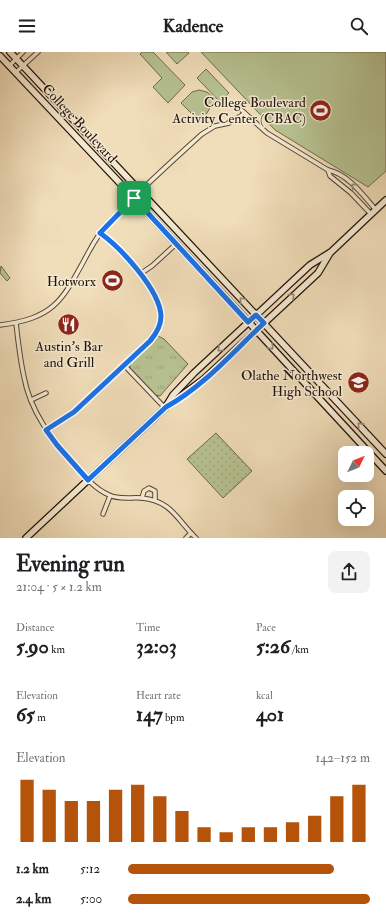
<!DOCTYPE html>
<html lang="en">
<head>
<meta charset="utf-8">
<style>
	body { margin:0; font-family:"IM FELL Double Pica",serif; background:#f2f2f2; color:#202124; height:100vh; display:flex; flex-direction:column; font-size:15px; white-space:nowrap }
	* { box-sizing:border-box; margin:0 }
	p { font-size:13px; color:#757577 }
	.icon { flex:none; width:22px; height:22px; fill:none; stroke:currentColor; stroke-width:2; stroke-linecap:round; stroke-linejoin:round }
	.map { position:relative; height:486px; overflow:hidden }
	.side { display:flex; flex-direction:column; background:#fff; flex:1 }
	.side>* { flex:none }
	.needle { width:26px; rotate:47deg }
	.controls { position:absolute; left:338px; top:394px; display:grid; gap:8px }
	.controls a { display:grid; place-items:center; width:36px; height:36px; border-radius:8px; background:#fff; box-shadow:0 4px 16px #0002; font-size:20px }
	.pin { position:absolute; display:grid; place-items:center; width:34px; height:34px; color:#fff; margin:-17px; border-radius:8px; box-shadow:0 2px 6px #0006 }
	.round { display:grid; place-items:center; flex:none; width:42px; height:42px; border-radius:8px; background:#f2f2f2 }
	.summary { display:flex; align-items:center; justify-content:space-between; height:68px; padding:0 16px }
	h1 { font-size:22px; font-weight:700; line-height:30px }
	.stats { display:grid; grid-template-columns:repeat(3,1fr); gap:6px; height:68px; padding:4px 16px }
	.stats div { display:grid; align-content:center }
	.stats b { font-size:20px; font-weight:700 }
	.stats small { font-size:11px; font-weight:400 }
	.stats p { font-size:11px }
	.chart { height:112px; padding:8px 16px }
	.chart p { display:flex; justify-content:space-between }
	.chart svg { width:100%; height:72px; margin-top:4px; stroke:#b45309; stroke-width:6 }
	ul { padding:0 16px; list-style:none; font-size:13px }
	li { display:grid; grid-template-columns:64px 48px 1fr; align-items:center; height:30px }
	li i { height:10px; border-radius:5px; background:#b45309 }
	header { display:flex; justify-content:space-between; align-items:center; height:52px; padding:0 16px; background:#fff; font-size:18px; font-weight:700 }
	.map>svg:first-child { display:block }
	.grass { fill:url(#grass-tufts); stroke:#6c6a4d }
	.park { fill:#b7c291; stroke:#6c6a4d }
	.garden { fill:url(#garden-dots); stroke:#6c6a4d }
	.lines { fill:none; stroke-linecap:round; stroke-linejoin:round }
	.street-casing { stroke:#544635; stroke-width:5.5 }
	.secondary-casing { stroke:#201309; stroke-width:8 }
	.street { stroke:#f5e9d2; stroke-width:3.5 }
	.secondary { stroke:#f5e9d2; stroke-width:5.5 }
	.oneway { stroke:#958978 }
	.route-casing { stroke:#fff; stroke-width:8 }
	.route { stroke:#1a73e8; stroke-width:5 }
	.labels { text-anchor:middle; stroke-width:3; stroke-linejoin:round; paint-order:stroke }
	.poi-label { font-size:14px; fill:#201309; stroke:#f5e9d2; text-anchor:end }
	.street-label { font-size:14px; fill:#201309; stroke:#f5e9d2 }
</style>
</head>
<body>
<header><svg class="icon" aria-label="menu" viewBox="0 0 24 24"><path d="M4 6h16M4 12h16M4 18h16"/></svg>Kadence<svg class="icon" aria-label="search" viewBox="0 0 24 24"><circle cx="10" cy="10" r="6"/><path d="M15 15l6 6"/></svg></header>
<div class="map">
<svg width="386" height="486" viewBox="0 0 386 486">
	<defs>
		<pattern id="grass-tufts" width="24" height="20" patternUnits="userSpaceOnUse"><rect width="24" height="20" fill="#b7c291"/><path d="M3 7l-1-3M5 7V3M7 7l1-3M15 17l-1-3M17 17v-4M19 17l1-3" fill="none" stroke="#9da67c"/></pattern>
		<pattern id="garden-dots" width="8" height="8" patternUnits="userSpaceOnUse"><rect width="8" height="8" fill="#b7c291"/><path d="M2 2h.1M6 6h.1" fill="none" stroke="#9da67c" stroke-width="1.8" stroke-linecap="round"/></pattern>
	</defs>
	<rect width="100%" height="100%" fill="#f0ddb9"/>
	<filter id="stains"><feTurbulence type="fractalNoise" baseFrequency=".005" numOctaves="4"/><feColorMatrix values="0 0 0 0 .2 0 0 0 0 .09 0 0 0 0 .02 0 0 0 .5 -.17"/></filter>
	<radialGradient id="worn" r=".72"><stop offset=".6" stop-color="#630" stop-opacity="0"/><stop offset="1" stop-color="#630" stop-opacity=".3"/></radialGradient>
	<path class="grass" d="M158 284 164 287 188 312 160 344 155 343 130 316V311Z"/>
	<g class="park">
		<path d="M142 0H153L185 33 168 51 153 35 162 26 140 2Z"/>
		<path d="M166 0H188L189 1 177 12Z"/>
		<path d="M201 0H386V119L368 135 275 78Z"/>
		<path d="M206 17 229 41 220 50 197 26Z"/>
		<path d="M199 38 207 40 215 47 203 68H198L181 51 192 40Z"/>
		<path d="M1 214 10 226 7 229 0 221Z"/>
	</g>
	<path class="garden" d="M216 381 252 419 223 446 187 407Z"/>
	<g class="lines">
		<defs>
			<g id="street">
				<path d="M9 14 23 0"/>
				<path d="M15 21 38 0"/>
				<path d="M237 54 267 81 328 118C348 122 363 143 376 158"/>
				<path d="M328 118 330 124 351 141 371 162"/>
				<path d="M140 222 152 214 176 192"/>
				<path d="M16 271C18 289 20 307 24 325 30 359 52 388 75 413 85 425 95 437 109 443 119 448 131 445 142 446 172 449 177 468 196 486"/>
				<path d="M0 273C55 266 62 249 87 203 93 192 98 182 107 173 136 141 170 111 202 82L215 74 229 71 244 62"/>
				<path d="M124 313 165 356"/>
				<path d="M31 348 46 341"/>
				<path d="M46 378 74 360 147 291C155 283 161 275 160 264 160 238 120 195 100 181"/>
				<path d="M142 446 144 439 149 436 155 439V448"/>
				<path d="M103 462 110 444"/>
				<path d="M186 486 191 481"/>
			</g>
			<g id="secondary">
				<path d="M10 0 386 402"/>
				<path d="M0 4 134 146 386 419"/>
				<path d="M166 355 204 327 318 221 330 201"/>
				<path d="M26 486 165 356 173 343 194 321 310 213 331 200 386 148"/>
			</g>
		</defs>
		<use href="#street" class="street-casing"/>
		<use href="#secondary" class="secondary-casing"/>
		<use href="#street" class="street"/>
		<use href="#secondary" class="secondary"/>
	</g>
	<defs><path id="oneway-chevron" d="M-2-3.5L2.5 0L-2 3.5" fill="none" stroke-width="1.6" stroke-linecap="round" stroke-linejoin="round"/></defs>
	<g class="oneway">
		<use href="#oneway-chevron" transform="translate(354 134) rotate(-135)"/>
		<use href="#oneway-chevron" transform="translate(292 244) rotate(-43)"/>
		<use href="#oneway-chevron" transform="translate(242 248) rotate(-133)"/>
		<use href="#oneway-chevron" transform="translate(271 295) rotate(47)"/>
		<use href="#oneway-chevron" transform="translate(220 297) rotate(137)"/>
		<use href="#oneway-chevron" transform="translate(360 373) rotate(-132)"/>
	</g>
	<g class="lines">
		<defs>
			<path id="route" d="M134 146 248 270 256 263 264 271C234 299 203 335 166 355L88 428 57 393 46 378 74 360 150 289C156 282 161 274 161 264 160 238 120 195 100 181Z"/>
		</defs>
		<use href="#route" class="route-casing"/>
		<use href="#route" class="route"/>
	</g>
	<defs>
		<symbol id="stadium-disc" viewBox="-11 -11 22 22"><circle r="9.5" fill="#8f2418" stroke="#f5e9d2"/><path d="M0-5a6.5 5 0 1 0 0 10a6.5 5 0 1 0 0-10ZM-3.5-1.8h7v3.6h-7Z" fill="#fff"/></symbol>
		<symbol id="restaurant-disc" viewBox="-11 -11 22 22"><circle r="9.5" fill="#8f2418" stroke="#f5e9d2"/><path d="M-5-6h1v4h1v-4h1v4h1v-4h1v5L-1.5 .5V6h-2V.5L-5-1ZM5-6V6H3V1.5H1.5Q1.5-4 5-6Z" fill="#fff"/></symbol>
		<symbol id="school-disc" viewBox="-11 -11 22 22"><circle r="9.5" fill="#8f2418" stroke="#f5e9d2"/><path d="M0-5L7-2L0 1L-7-2ZM-4 1L0 2.5L4 1V4Q0 6-4 4Z" fill="#fff"/></symbol>
	</defs>
	<g fill-rule="evenodd">
		<use href="#stadium-disc" x="308" y="46" width="25" height="25"/>
		<use href="#stadium-disc" x="100" y="216" width="25" height="25"/>
		<use href="#restaurant-disc" x="56" y="260" width="25" height="25"/>
		<use href="#school-disc" x="346" y="318" width="25" height="25"/>
	</g>
	<g class="labels">
		<g class="poi-label">
			<text x="306" y="55">College Boulevard<tspan x="306" dy="16">Activity Center (CBAC)</tspan></text>
			<text x="96" y="234">Hotworx</text>
			<text x="69" y="299" text-anchor="middle">Austin's Bar<tspan x="69" dy="16">and Grill</tspan></text>
			<text x="342" y="328">Olathe Northwest<tspan x="342" dy="16">High School</tspan></text>
		</g>
		<g class="street-label">
			<text transform="translate(80 71) rotate(47)" y="5">College Boulevard</text>
		</g>
	</g>
	<rect width="100%" height="100%" filter="url(#stains)"/>
	<rect width="100%" height="100%" fill="url(#worn)"/>
</svg>
<div class="controls">
<a><svg class="needle" viewBox="-14 -14 28 28"><path d="M0-13l5 13h-10z" fill="#e53935"/><path d="M0 13l5-13h-10z" fill="#757577"/></svg></a>
<a><svg class="icon" aria-label="locate" viewBox="0 0 24 24"><circle cx="12" cy="12" r="6"/><path d="M12 2v4M12 18v4M2 12h4M18 12h4"/></svg></a>
</div>
<div class="pin" style="left:134px;top:146px;background:#1e9e55"><svg class="icon" aria-label="arrive" viewBox="0 0 24 24"><path d="M6 21V4h12l-3 4 3 4H6"/></svg></div>
</div>
<section class="side">
<div class="summary"><div><h1>Evening run</h1><p>21:04 · 5 × 1.2 km</p></div><a class="round"><svg class="icon" aria-label="share" viewBox="0 0 24 24"><path d="M12 15V3M7 8l5-5 5 5M5 13v7h14v-7"/></svg></a></div>
<div class="stats">
<div><p>Distance</p><b>5.90<small> km</small></b></div>
<div><p>Time</p><b>32:03</b></div>
<div><p>Pace</p><b>5:26<small> /km</small></b></div>
</div>
<div class="stats">
<div><p>Elevation</p><b>65<small> m</small></b></div>
<div><p>Heart rate</p><b>147<small> bpm</small></b></div>
<div><p>kcal</p><b>401</b></div>
</div>
<div class="chart"><p><span>Elevation</span>142–152 m</p>
<svg viewBox="0 0 160 44" preserveAspectRatio="none"><path d="M5 44V6M15 44V12M25 44V19M35 44V19M45 44V12M55 44V9M65 44V16M75 44V25M85 44V35M95 44V38M105 44V35M115 44V35M125 44V32M135 44V28M145 44V16M155 44V9"/></svg>
</div>
<ul>
<li><b>1.2 km</b>5:12<i style="width:85%"></i></li>
<li><b>2.4 km</b>5:00<i style="width:100%"></i></li>
</ul>
</section>
</body>
</html>
